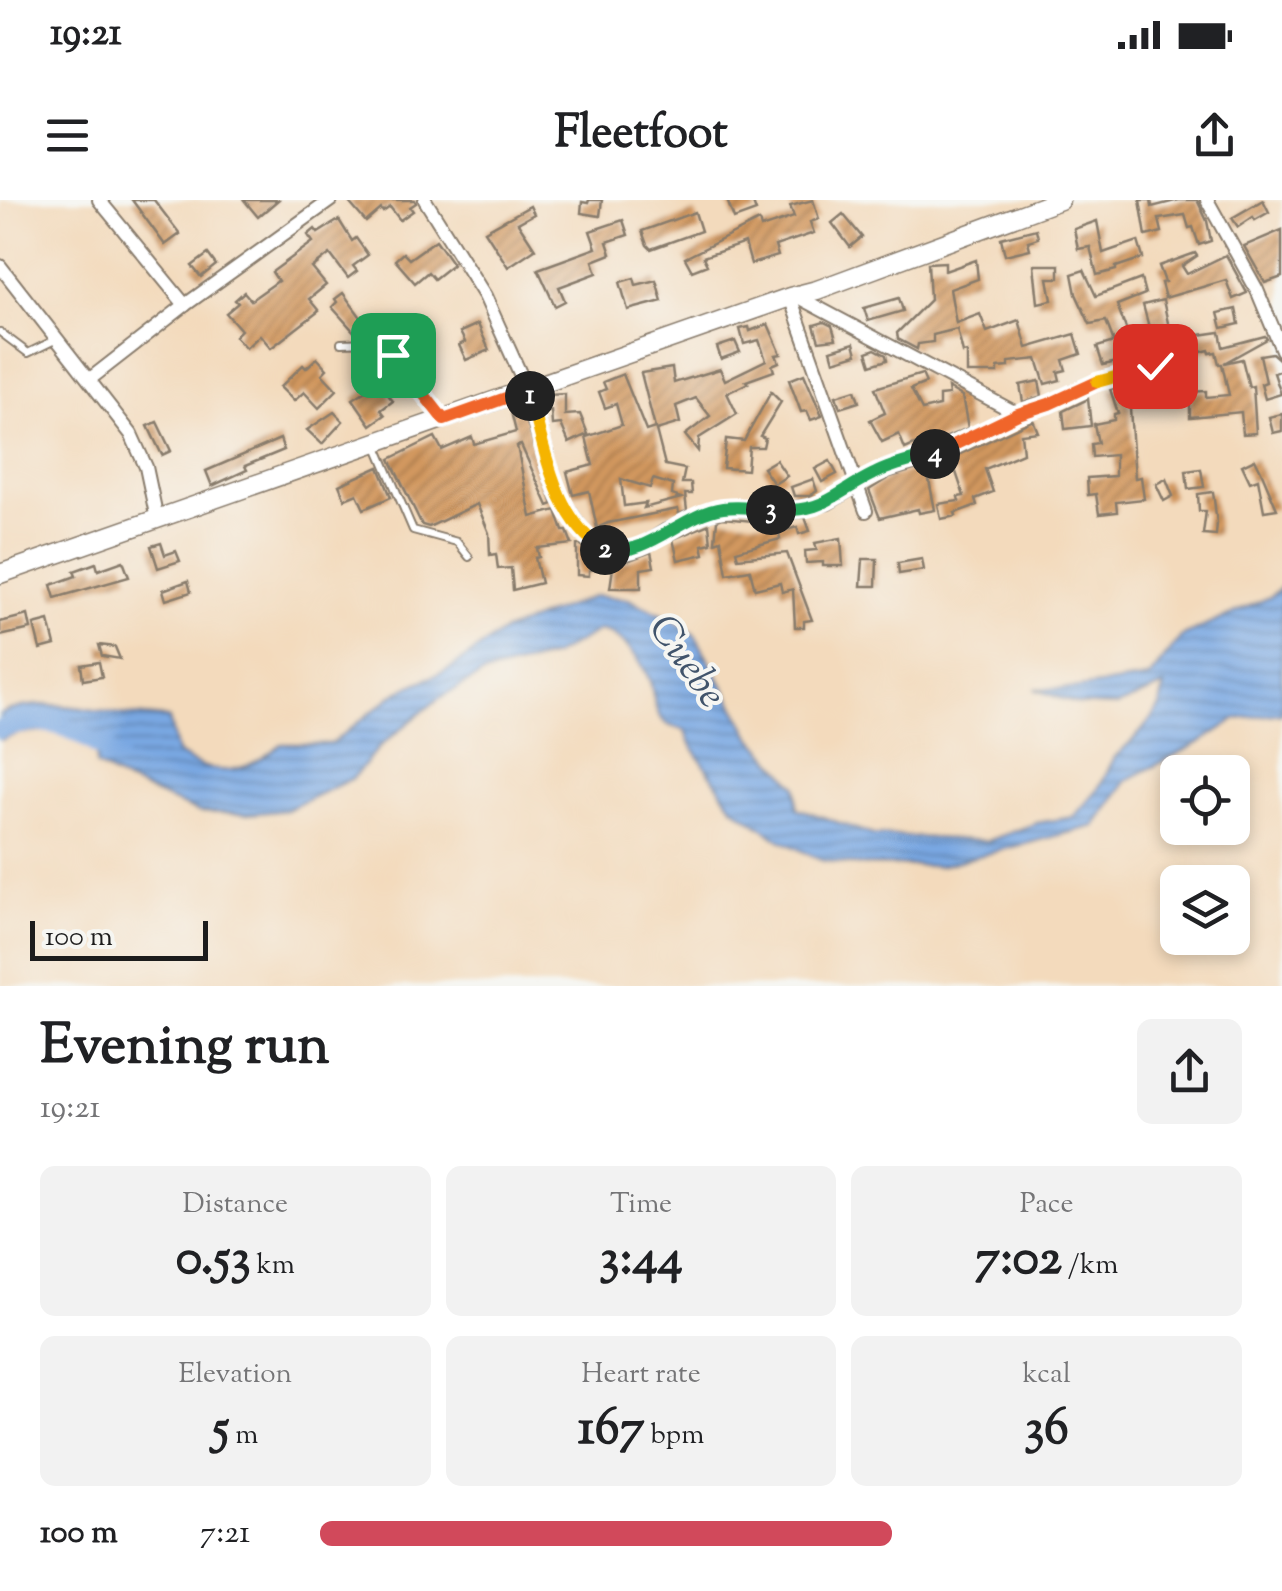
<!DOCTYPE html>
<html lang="en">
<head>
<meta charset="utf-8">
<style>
	body { margin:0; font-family:"Sorts Mill Goudy",serif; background:#f2f2f2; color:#202124; height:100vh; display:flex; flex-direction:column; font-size:38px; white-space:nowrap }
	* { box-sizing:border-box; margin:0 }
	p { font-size:32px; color:#757577 }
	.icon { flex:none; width:55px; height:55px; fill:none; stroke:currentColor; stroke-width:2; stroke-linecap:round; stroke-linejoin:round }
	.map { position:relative; height:786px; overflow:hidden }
	.side { display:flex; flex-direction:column; background:#fff; flex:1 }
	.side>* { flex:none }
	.fabs { position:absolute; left:1160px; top:555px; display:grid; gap:20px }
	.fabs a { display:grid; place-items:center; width:90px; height:90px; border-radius:15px; background:#fff; box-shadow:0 5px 15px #0003; font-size:50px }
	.scale { position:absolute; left:30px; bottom:25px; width:178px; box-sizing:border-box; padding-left:10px; border:5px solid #1c1c1c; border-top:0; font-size:28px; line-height:35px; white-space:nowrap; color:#1c1c1c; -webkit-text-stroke:8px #f6f6f2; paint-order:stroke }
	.pin { position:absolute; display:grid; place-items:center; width:85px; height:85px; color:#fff; margin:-42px; border-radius:20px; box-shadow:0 5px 15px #0006 }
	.km { position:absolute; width:50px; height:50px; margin:-25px; border-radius:50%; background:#222; color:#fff; font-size:28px; line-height:50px; text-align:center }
	.round { display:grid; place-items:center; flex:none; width:105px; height:105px; border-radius:15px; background:#f2f2f2 }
	.headline { display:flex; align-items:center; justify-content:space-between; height:170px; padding:0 40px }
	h1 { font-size:55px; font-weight:700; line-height:75px }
	.stats { display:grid; grid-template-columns:repeat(3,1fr); gap:15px; height:170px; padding:10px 40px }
	.stats div { display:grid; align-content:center; border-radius:15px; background:#f2f2f2; text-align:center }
	.stats b { font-size:50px; font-weight:700 }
	.stats small { font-size:28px; font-weight:400 }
	.stats p { font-size:28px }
	ul { padding:0 40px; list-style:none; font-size:32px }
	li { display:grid; grid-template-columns:160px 120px 1fr; align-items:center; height:75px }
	li i { height:25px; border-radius:12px; background:#d1495b }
	.status { display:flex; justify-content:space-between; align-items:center; height:70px; padding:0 50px; background:#fff; direction:ltr }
	.status svg { height:28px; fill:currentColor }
	header { display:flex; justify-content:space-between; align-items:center; height:130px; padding:0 40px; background:#fff; font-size:45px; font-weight:700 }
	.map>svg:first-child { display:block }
	.water { fill:url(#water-rules); stroke:#4a627f; stroke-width:2.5 }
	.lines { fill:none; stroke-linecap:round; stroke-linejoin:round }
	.river { stroke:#79a7e2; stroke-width:20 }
	.building { fill:url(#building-hatch); fill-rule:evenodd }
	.lane-casing { stroke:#887b6c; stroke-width:10 }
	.street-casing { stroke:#887b6c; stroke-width:16 }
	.secondary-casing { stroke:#887b6c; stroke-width:21 }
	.lane { stroke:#fff; stroke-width:6 }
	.street { stroke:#fff; stroke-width:12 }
	.secondary { stroke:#fff; stroke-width:18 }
	.split-1-casing { stroke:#fff; stroke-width:20 }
	.split-2-casing { stroke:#fff; stroke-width:20 }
	.split-3-casing { stroke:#fff; stroke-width:20 }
	.split-4-casing { stroke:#fff; stroke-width:20 }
	.split-5-casing { stroke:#fff; stroke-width:20 }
	.split-6-casing { stroke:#fff; stroke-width:20 }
	.split-1 { stroke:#f0652b; stroke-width:12 }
	.split-2 { stroke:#f5b400; stroke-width:12 }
	.split-3 { stroke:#22a559; stroke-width:12 }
	.split-4 { stroke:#22a559; stroke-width:12 }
	.split-5 { stroke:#f0652b; stroke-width:12 }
	.split-6 { stroke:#f5b400; stroke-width:12 }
	.labels { text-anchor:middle; stroke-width:8; stroke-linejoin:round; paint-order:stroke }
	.water-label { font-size:40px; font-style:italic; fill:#41546b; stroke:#f6f6f2 }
</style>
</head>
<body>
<div class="status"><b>19:21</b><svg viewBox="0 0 49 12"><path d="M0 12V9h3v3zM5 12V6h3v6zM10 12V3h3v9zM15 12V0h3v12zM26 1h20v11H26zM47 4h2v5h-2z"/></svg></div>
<header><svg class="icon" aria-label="menu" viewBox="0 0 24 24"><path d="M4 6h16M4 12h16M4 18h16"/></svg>Fleetfoot<svg class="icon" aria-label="share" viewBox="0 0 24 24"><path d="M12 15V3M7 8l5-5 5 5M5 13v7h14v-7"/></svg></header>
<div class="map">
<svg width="1282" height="786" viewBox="0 0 1282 786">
	<defs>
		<pattern id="water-rules" width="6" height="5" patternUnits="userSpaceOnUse" patternTransform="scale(2.5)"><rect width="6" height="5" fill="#79a7e2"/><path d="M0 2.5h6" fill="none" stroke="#6287b6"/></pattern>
		<pattern id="building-hatch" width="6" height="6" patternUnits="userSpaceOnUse" patternTransform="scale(2.5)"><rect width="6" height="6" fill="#d2985f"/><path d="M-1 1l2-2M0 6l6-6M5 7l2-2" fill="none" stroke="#aa7b4e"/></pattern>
	</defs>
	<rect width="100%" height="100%" fill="#f6f6f2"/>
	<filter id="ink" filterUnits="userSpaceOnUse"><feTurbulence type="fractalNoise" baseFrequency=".01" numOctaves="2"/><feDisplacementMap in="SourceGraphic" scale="20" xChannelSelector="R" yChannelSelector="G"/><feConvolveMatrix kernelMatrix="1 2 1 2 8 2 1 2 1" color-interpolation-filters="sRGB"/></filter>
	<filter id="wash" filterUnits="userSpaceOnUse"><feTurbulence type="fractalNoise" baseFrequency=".0048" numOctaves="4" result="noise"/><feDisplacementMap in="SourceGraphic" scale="40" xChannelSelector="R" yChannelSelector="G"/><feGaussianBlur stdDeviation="2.25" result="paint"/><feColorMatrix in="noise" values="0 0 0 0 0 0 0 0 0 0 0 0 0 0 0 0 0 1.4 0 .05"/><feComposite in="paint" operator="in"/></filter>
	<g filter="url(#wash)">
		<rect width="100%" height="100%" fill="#f3dabc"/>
		<path class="water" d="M1282 387V513L1236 519 1201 542 1127 580 1095 626 939 666 858 665 821 660 780 640 733 607 693 548 685 530C680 528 674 528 669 525 653 516 655 496 650 481 641 459 623 436 600 430L553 456 483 474 438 499 380 546 353 578 286 610 248 614 199 612 127 582 96 565 97 535 90 529 20 533 0 540V514C39 497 79 508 120 514 136 516 152 516 169 519L177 553C216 580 246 574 281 544H331L397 492 450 469 504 431 595 396 628 399 673 420 695 435 751 536 796 586 797 608 873 635 988 641 1037 623 1074 617 1098 589 1115 557 1141 532 1160 507 1164 486 1117 506 1077 504 1035 489H1073L1149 478 1181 437 1270 397Z"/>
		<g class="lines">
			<path class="river" d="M0 529C54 512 73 529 117 557"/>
		</g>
		<g id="blocks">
			<g class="building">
				<path d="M132 0H154L180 34 165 45Z"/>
				<path d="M244 0H278L258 17Z"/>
				<path d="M347 0H415L416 3 410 7 413 11 400 20 390 7 383 12 381 9 366 22Z"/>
				<path d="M589 0H602L600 16 581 13 582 2 588 3Z"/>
				<path d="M727 0H752L756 11 734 19Z"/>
				<path d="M813 0 819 19 810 22 814 33 775 46 778 56 751 64 745 43 703 57 707 65 692 71 685 58 759 21 761 28 794 17 790 6Z"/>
				<path d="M1140 0H1151L1152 7 1179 0H1197L1207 21 1211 41 1199 45 1193 27 1189 28 1185 15 1159 19 1162 32 1146 36Z"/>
				<path d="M1263 0 1269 12 1255 20 1253 17 1238 27 1232 18Z"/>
				<path d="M530 6 534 14 518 23 535 49 508 67 485 31Z"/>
				<path d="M695 12 701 31 651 49 647 45 642 31Z"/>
				<path d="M843 14 862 37 850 47 832 23Z"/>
				<path d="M339 20 352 41 356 38 368 55 353 66 357 71 348 78 330 54 312 68 326 85 309 99 319 111 271 148 260 135 246 148 235 136 241 130 226 113 238 103 235 100 244 92 251 100 278 81 272 72 313 42 308 35 315 29 318 33Z"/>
				<path d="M623 20 628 35 607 42 611 54 593 61 597 73 559 87 565 101 555 106 538 69 596 48 590 31Z"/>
				<path d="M1097 21 1103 53 1138 41 1143 58 1116 67V70L1097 75 1090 47 1078 49 1074 29Z"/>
				<path d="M1036 29 1038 38 1028 41 1030 49 1005 55 1001 38Z"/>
				<path d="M1282 30V77L1265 83 1244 46Z"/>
				<path d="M436 40 453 64 434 79 428 72 415 83 395 60 403 53 409 59Z"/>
				<path d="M1195 53 1197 56 1182 66 1187 74 1226 55 1247 93 1233 99 1226 80 1165 98 1161 83 1165 82 1159 66Z"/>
				<path d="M208 54 216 65 201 77 192 66Z"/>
				<path d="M976 60 978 79 950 89 956 123 980 114 987 132 1019 120 1027 148 1075 134 1081 154 1063 160 1066 170 1058 172 1060 180 1045 184 1037 159 1009 162V167L998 168V173H967V152L963 153 957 129 933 135V142L918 144 917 149 898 139 897 133 930 100 928 63 945 62V71Z"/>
				<path d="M1034 65H1059V78H1048L1052 100 1038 103Z"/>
				<path d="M1084 70 1096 96 1141 79 1145 94 1117 105 1128 134 1150 131 1143 105 1163 100 1173 146 1167 147 1175 185 1162 188 1160 175 1165 164 1156 154 1103 165 1097 147 1114 142 1106 121 1090 124 1076 94 1072 74Z"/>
				<path d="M634 78 636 85 656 80 662 101 628 110 620 82Z"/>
				<path d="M343 93 368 127 357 135 332 107 337 102 335 99Z"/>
				<path d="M899 98 903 111 868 121 864 108Z"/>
				<path d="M1236 109 1239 124 1222 128 1218 113Z"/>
				<path d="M824 122 832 126 836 139 819 141 814 125Z"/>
				<path d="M478 124 489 150 466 160 459 145 465 142 460 132Z"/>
				<path d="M768 124 781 154 776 155 779 162 772 165 774 171 746 181 748 183 727 193 737 214 699 238 698 251 685 235 710 216 696 198 676 206 680 223 656 230 665 265 685 269 682 283H691L692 294H685L687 311 679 314 678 309 608 323 597 328 589 291 573 295 567 272 593 265 586 237 622 225 616 204 605 208 599 192 606 189 603 182 623 174 646 231 655 228 641 173 672 168 674 183 720 169 725 180 766 160 759 140 744 144 740 129 749 127 750 131ZM621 279 650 288 653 279 673 285 672 295 681 298 644 308 646 303 624 306Z"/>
				<path d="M1220 132 1223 147 1265 136 1267 139 1224 163 1242 159 1249 187 1253 186 1256 233 1243 234 1241 212 1190 217V192L1206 191V197L1229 195 1222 164H1219L1216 152 1210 153 1209 150 1189 155 1185 137Z"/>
				<path d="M735 141 740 152 721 159 717 147Z"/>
				<path d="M854 143 857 154 834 161 831 150Z"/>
				<path d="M875 149 886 155 887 160 871 165 867 152Z"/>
				<path d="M1272 153 1280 160 1282 170 1274 173 1281 194 1265 199 1261 184 1266 182 1260 155Z"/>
				<path d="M317 158 327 169 322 174 337 190 319 208 304 192 294 201 280 187 303 165 306 168Z"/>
				<path d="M385 164 400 185 389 196 393 201 381 210 385 215 371 225 353 199 378 183 371 174Z"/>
				<path d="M804 174 822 216 811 220 807 211 801 212 789 180Z"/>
				<path d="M922 174 926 183 911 189 922 210 939 206V196L949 195 948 188 962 196 968 228 931 244 919 243 905 249 899 234 882 242 870 220 885 213 875 188Z"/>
				<path d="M1039 181 1042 196 1023 202 1020 185Z"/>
				<path d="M1122 186 1130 209 1135 278 1141 277 1144 299 1116 302 1117 312 1099 314 1096 294 1088 295 1087 278 1115 276V255L1092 257 1091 244 1098 243 1094 224 1114 220V214L1118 213 1110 189Z"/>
				<path d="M855 190 859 202 840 208 836 196Z"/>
				<path d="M771 192 781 202 760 236 765 238 763 247H749L747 270 723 268 726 239 744 241Z"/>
				<path d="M565 194V215L580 214 588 234 569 243 561 224 552 225 551 211 548 212V195Z"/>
				<path d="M1088 199 1091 226 1065 229 1063 211Z"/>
				<path d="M521 204 553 304 548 306 521 245 517 246 531 317 556 310 563 331H567L572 344 537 348 539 357 535 358 541 383 513 390 511 368 498 369 496 354 490 355 489 333 477 304 429 327 422 325 390 259 435 237 442 250 472 237 474 244 516 232 510 208Z"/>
				<path d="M334 212 343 221 322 244 307 230Z"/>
				<path d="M1282 214V231L1273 233 1269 217Z"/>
				<path d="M1033 220 1038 232 1021 234 1023 253 985 269 993 292 975 299 977 305 955 313 956 316 941 319 938 304 959 301 958 297 964 296 956 272 929 280 935 310 919 313 918 309 880 318 869 290 890 277 945 261Z"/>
				<path d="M157 222 171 251 162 255 148 226Z"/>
				<path d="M280 239 284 250 245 266 247 270 212 286 206 271Z"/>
				<path d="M1255 259 1260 269 1277 309 1264 311 1258 279 1250 282 1242 265Z"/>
				<path d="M776 260 787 276 774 284 763 268Z"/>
				<path d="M830 261 837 274 822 282 815 269Z"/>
				<path d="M379 267 391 297 364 309 357 294 345 299 339 285Z"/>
				<path d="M1201 269 1204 287 1188 289 1186 271Z"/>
				<path d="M813 279 817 291 810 296H794L791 287Z"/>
				<path d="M1166 279 1173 296 1164 301 1156 284Z"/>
				<path d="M1213 292 1217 323 1216 335 1203 334 1206 311H1199L1198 294Z"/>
				<path d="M805 317 810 331 799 334 797 327 779 332 780 339 736 351 738 358 787 353 812 420 804 421V427H795L793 389 782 392 780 383 755 389 750 370 727 374 721 340 715 342 717 320 723 318 763 322Z"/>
				<path d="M709 324 711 343 702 345 704 354 678 360 673 339Z"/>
				<path d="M841 338 843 366H823V362L806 363 805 351 817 350 815 343Z"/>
				<path d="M161 343 165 355 176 351 180 361 158 368 151 346Z"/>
				<path d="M577 345H581L601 360 622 363 651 352 654 367 641 369V388H610L613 368 589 370V376L577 375Z"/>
				<path d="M863 359H877L876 386H861Z"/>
				<path d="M922 359 924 370 899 374 898 363Z"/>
				<path d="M123 361 129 377 55 398 51 385 76 376 74 371 96 363 98 370Z"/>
				<path d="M188 381 191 392 166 400 163 390Z"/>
				<path d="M28 415 31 429 0 436V422Z"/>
				<path d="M49 421 55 445 40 449 34 425Z"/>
				<path d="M99 445 115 447 120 459 102 456Z"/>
				<path d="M99 462 102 477 83 480 81 465Z"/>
			</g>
		</g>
	</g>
	<g filter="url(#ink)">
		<use href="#blocks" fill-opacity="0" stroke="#887b6c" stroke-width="2.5"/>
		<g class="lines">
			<defs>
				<g id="lane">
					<path d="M0 132 28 153 57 139"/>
					<path d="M341 143 370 142 386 147 441 216"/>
					<path d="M376 244 413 330 457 342 469 357"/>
				</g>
				<g id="street">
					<path d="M99 0 185 105"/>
					<path d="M425 0 485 96 528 191 558 294 586 336 603 350 623 353 642 346 665 331 721 308 777 311 828 303 886 268 941 252 1018 214 1049 204 1092 184 1155 166"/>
					<path d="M1207 0 1257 90 1282 150"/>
					<path d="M0 66 131 234 146 267 157 319"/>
					<path d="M796 96 1018 214"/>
					<path d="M790 97 866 311"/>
					<path d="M90 179 185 105 331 0"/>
				</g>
				<path id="secondary" d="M0 374 790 97 817 90 1060 0"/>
			</defs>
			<use href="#lane" class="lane-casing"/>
			<use href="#street" class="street-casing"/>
			<use href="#secondary" class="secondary-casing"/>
			<use href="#lane" class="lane"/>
			<use href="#street" class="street"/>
			<use href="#secondary" class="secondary"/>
		</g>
	</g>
	<g class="lines" filter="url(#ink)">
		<defs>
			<path id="split-1" d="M393 155 444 220 528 190 530 196"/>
			<path id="split-2" d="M530 196C545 248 554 320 605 350"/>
			<path id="split-3" d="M605 350C649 357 681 314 723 308 739 306 756 308 771 310"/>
			<path id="split-4" d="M771 310C826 313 831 295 874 274 893 264 915 260 935 254"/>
			<path id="split-5" d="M935 254 1018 214 1049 204 1097 182"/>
			<path id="split-6" d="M1097 182 1155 166"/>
		</defs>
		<use href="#split-1" class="split-1-casing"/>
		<use href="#split-2" class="split-2-casing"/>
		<use href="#split-3" class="split-3-casing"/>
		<use href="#split-4" class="split-4-casing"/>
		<use href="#split-5" class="split-5-casing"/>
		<use href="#split-6" class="split-6-casing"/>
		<use href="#split-1" class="split-1"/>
		<use href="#split-2" class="split-2"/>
		<use href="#split-3" class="split-3"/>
		<use href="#split-4" class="split-4"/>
		<use href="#split-5" class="split-5"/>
		<use href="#split-6" class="split-6"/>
	</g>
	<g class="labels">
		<g class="water-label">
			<text transform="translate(689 460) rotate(55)" y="14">Cuebe</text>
		</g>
	</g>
</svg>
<div class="fabs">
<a><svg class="icon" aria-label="locate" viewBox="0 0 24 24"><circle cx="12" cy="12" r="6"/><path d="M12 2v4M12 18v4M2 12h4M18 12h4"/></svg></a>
<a><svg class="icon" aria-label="layers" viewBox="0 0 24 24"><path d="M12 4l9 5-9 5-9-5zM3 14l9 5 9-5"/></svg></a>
</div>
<div class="scale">100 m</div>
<div class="pin" style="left:393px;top:155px;background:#1e9e55"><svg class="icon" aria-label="arrive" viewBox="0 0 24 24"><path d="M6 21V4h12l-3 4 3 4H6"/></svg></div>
<div class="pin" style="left:1155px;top:166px;background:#d93025"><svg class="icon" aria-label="check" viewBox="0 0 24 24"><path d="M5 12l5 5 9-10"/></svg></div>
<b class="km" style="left:530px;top:196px">1</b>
<b class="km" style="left:605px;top:350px">2</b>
<b class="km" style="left:771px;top:310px">3</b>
<b class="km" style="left:935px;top:254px">4</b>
</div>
<section class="side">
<div class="headline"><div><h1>Evening run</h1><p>19:21</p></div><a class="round"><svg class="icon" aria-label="share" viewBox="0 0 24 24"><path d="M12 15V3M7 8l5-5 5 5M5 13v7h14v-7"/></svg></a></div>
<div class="stats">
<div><p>Distance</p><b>0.53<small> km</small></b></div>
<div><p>Time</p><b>3:44</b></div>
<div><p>Pace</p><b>7:02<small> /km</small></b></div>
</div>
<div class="stats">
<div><p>Elevation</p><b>5<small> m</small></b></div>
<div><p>Heart rate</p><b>167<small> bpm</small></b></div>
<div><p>kcal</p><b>36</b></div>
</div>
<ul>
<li><b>100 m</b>7:21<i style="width:62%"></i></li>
</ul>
</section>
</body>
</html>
